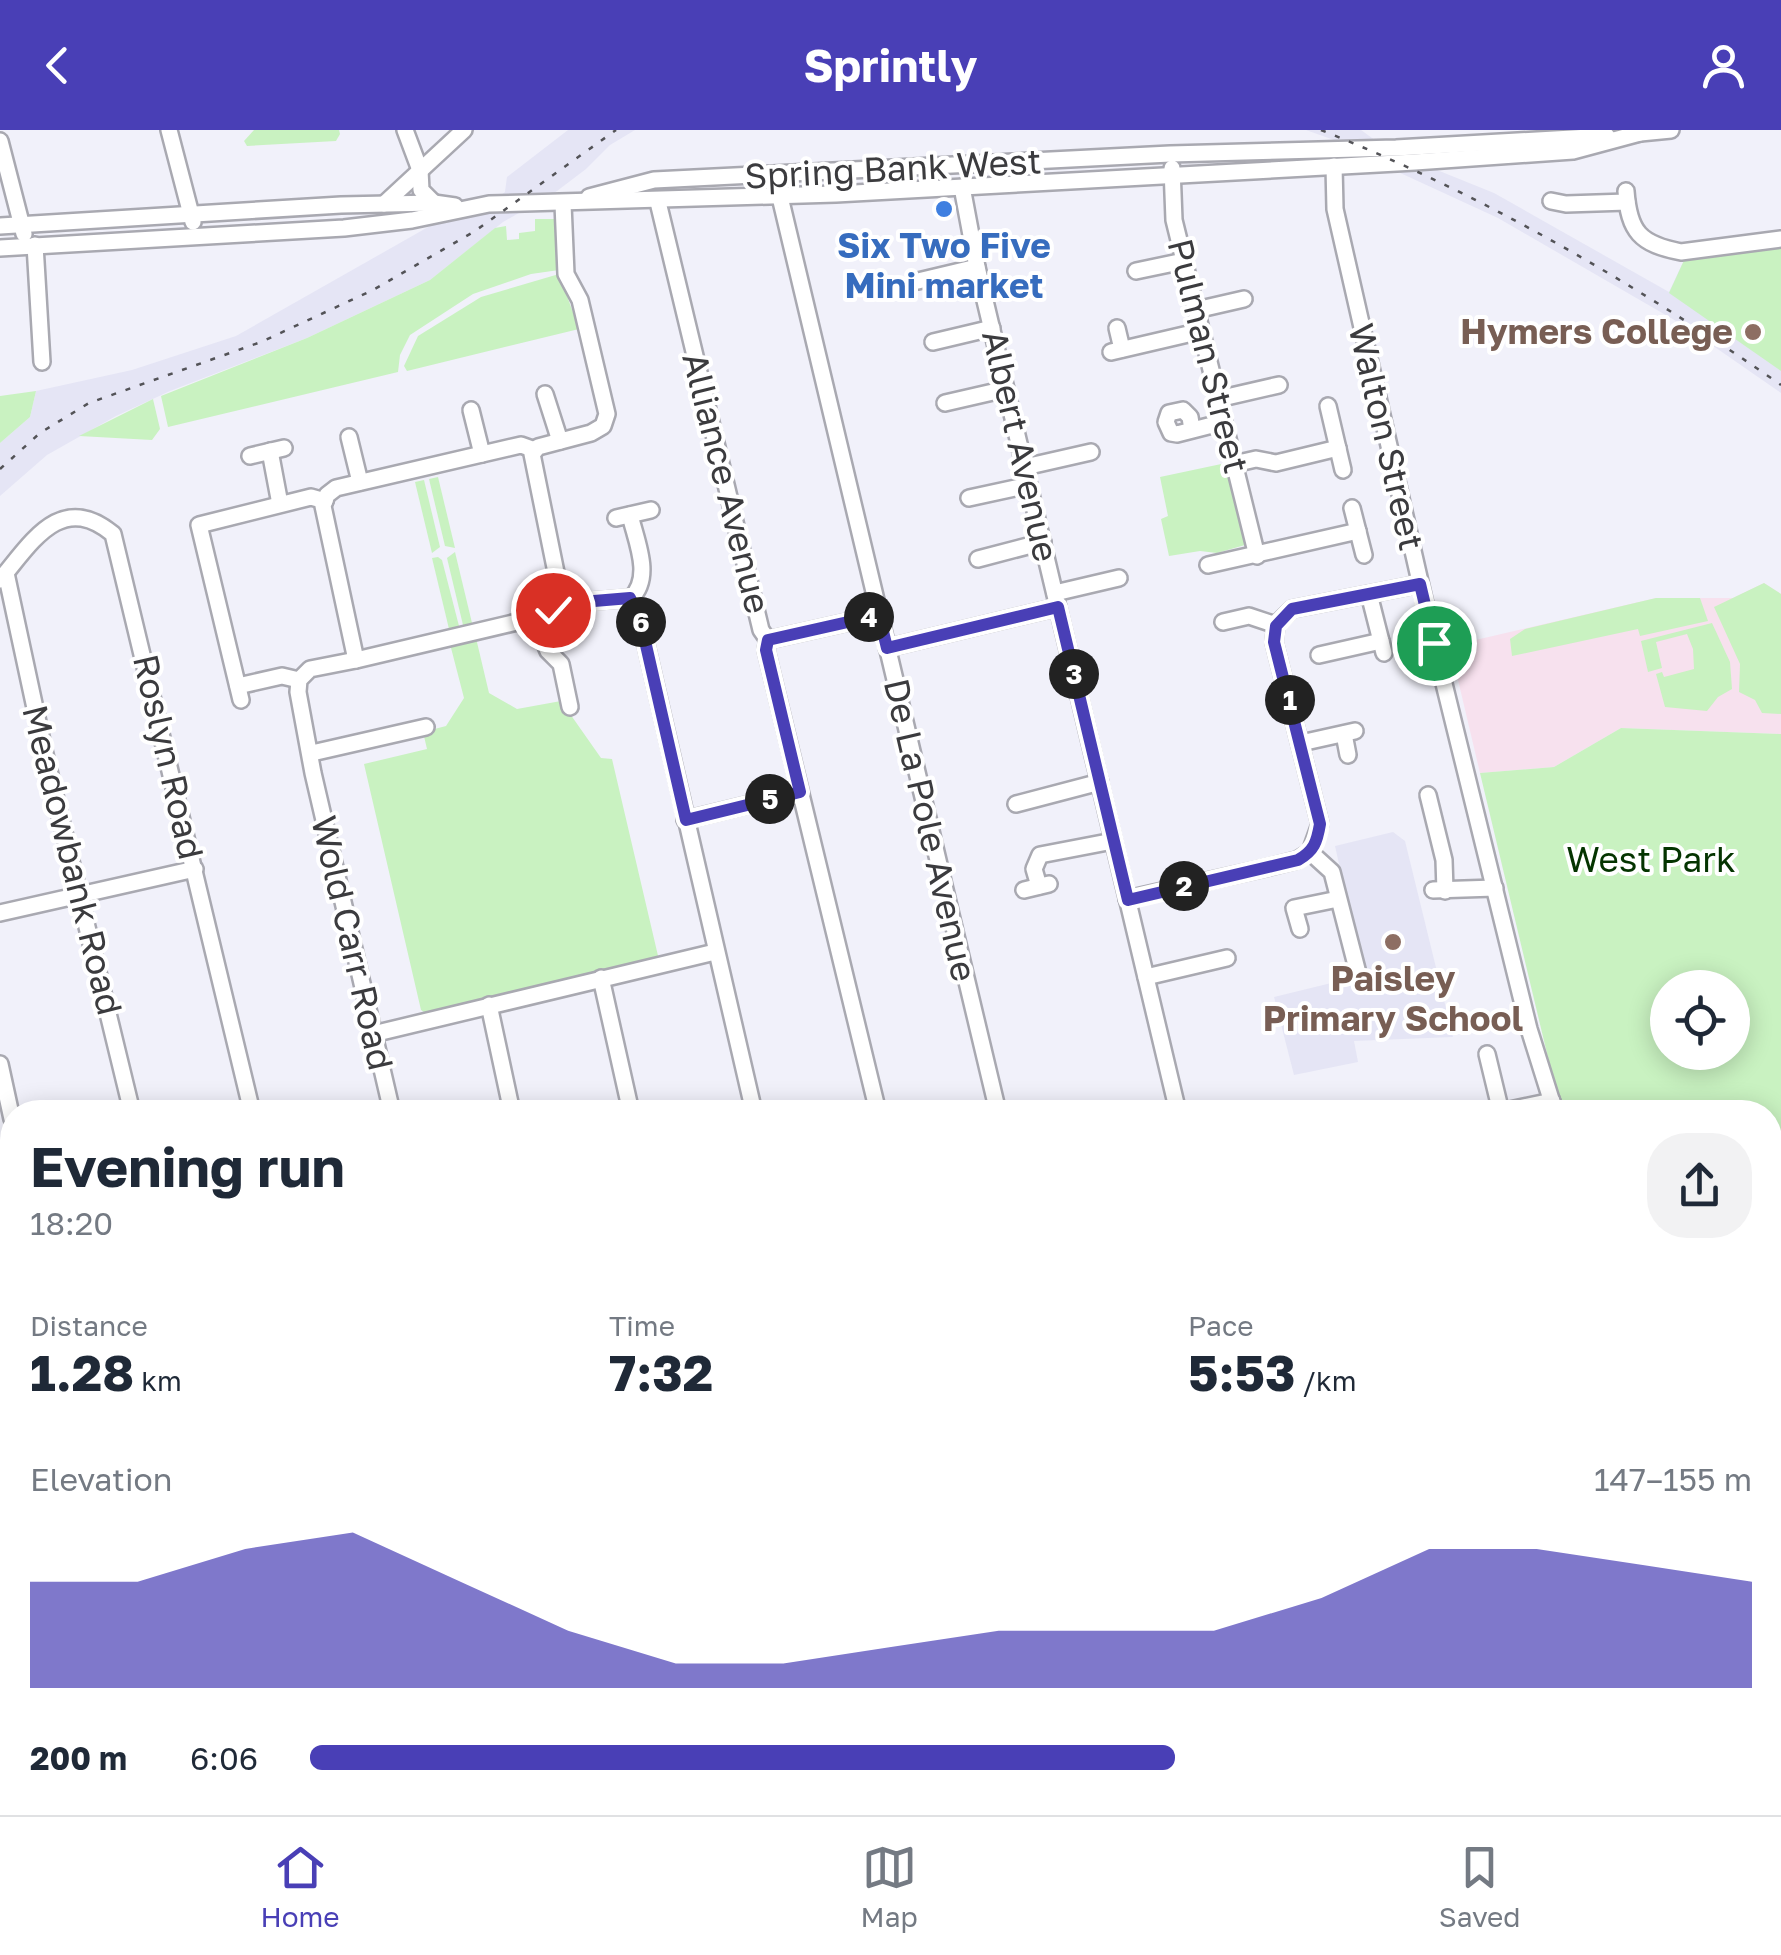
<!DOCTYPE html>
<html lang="en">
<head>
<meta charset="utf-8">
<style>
	body { margin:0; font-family:"Golos Text",sans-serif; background:#f2f2f3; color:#1f2937; height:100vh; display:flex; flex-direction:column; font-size:38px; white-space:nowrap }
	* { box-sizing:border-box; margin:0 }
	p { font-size:32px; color:#747a83 }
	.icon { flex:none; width:55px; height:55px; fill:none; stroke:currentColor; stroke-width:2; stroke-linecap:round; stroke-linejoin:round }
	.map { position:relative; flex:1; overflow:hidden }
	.drawer { position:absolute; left:0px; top:970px; width:1782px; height:715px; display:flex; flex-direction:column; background:#fff; border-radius:40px 40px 0 0; box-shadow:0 5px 25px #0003 }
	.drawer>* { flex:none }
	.tools { position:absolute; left:1650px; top:840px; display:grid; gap:20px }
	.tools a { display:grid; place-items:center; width:100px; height:100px; border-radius:50%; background:#fff; box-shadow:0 5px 25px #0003; font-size:50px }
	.pin { position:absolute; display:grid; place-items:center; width:85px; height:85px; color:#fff; margin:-42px; border:5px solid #fff; border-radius:50%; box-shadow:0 2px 10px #0007 }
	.km { position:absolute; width:50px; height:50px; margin:-25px; border-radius:50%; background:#222; color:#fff; font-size:28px; line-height:50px; text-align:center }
	.round { display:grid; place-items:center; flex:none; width:105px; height:105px; border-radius:40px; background:#f2f2f3 }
	.head { display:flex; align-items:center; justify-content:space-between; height:170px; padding:0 30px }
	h1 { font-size:55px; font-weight:700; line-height:75px }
	.stats { display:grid; grid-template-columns:repeat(3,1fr); gap:15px; height:170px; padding:10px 30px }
	.stats div { display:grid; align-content:center }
	.stats b { font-size:50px; font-weight:700 }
	.stats small { font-size:28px; font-weight:400 }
	.stats p { font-size:28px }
	.chart { height:280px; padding:20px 30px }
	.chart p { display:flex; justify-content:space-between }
	.chart svg { width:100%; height:180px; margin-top:10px; fill:#493fb6; opacity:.7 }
	ul { padding:0 30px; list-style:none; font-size:32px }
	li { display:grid; grid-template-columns:160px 120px 1fr; align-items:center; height:75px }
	li i { height:25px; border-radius:12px; background:#493fb6 }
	header { display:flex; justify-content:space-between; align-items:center; height:130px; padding:0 30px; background:#493fb6; color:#fff; font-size:45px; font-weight:700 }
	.menu { display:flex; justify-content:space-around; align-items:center; height:140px; border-top:2px solid #e0e1e3; background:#fff; font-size:28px; color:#747a83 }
	.menu a { display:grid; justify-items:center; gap:5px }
	.menu .current { color:#493fb6 }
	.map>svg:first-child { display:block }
	.commercial { fill:#f7e1ee }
	.built { fill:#e5e5f5 }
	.green { fill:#c9f2c1; fill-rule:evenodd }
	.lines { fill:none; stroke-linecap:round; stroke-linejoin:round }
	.minor-casing { stroke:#a9a9b1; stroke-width:20 }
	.major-casing { stroke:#d0d0d1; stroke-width:22 }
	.minor { stroke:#fff; stroke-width:15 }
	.major { stroke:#f0b2d7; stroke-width:18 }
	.rail { stroke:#535357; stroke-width:2.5; stroke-dasharray:5 10; stroke-linecap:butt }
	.route-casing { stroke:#fff; stroke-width:20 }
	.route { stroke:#493fb6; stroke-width:12 }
	.shop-dot { fill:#3f7fe0; stroke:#fff; stroke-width:4 }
	.education-dot { fill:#8d6e63; stroke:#fff; stroke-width:4 }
	.labels { text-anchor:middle; stroke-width:8; stroke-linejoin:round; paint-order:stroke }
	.street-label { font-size:35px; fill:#3b3b3e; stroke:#fff }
	.shop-label { font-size:35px; font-weight:bold; fill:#366cbe; stroke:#fff }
	.education-label { font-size:35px; font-weight:bold; fill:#785e54; stroke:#fff; text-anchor:end }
	.park-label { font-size:35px; fill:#043400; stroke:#fff }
</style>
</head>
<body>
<header><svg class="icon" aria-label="back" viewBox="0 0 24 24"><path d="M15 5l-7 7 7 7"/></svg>Sprintly<svg class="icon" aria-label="person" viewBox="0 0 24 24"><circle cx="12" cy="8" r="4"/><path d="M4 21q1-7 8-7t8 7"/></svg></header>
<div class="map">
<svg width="1781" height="1685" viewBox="0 0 1781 1685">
	<rect width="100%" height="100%" fill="#f1f1fa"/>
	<g class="commercial">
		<path d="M1764 453 1781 464V604L1621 598 1554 637 1480 643 1450 516 1656 468H1733Z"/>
		<path d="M1770 1072 1781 1073V1109H1770Z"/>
	</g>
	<g class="built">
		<path d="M568 0H635L610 15 586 39 557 61 503 92 430 150 307 208 170 261 116 286 47 325 0 366V313L30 287 36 261 132 240 236 206 444 88 474 86 505 62 507 47Z"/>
		<path d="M1306 0H1361L1376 11 1334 10Z"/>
		<path d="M1437 40 1494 63 1669 162 1686 126 1781 116V263L1683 195 1498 88 1396 41Z"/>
		<path d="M1393 702 1405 711 1453 907 1354 911 1358 932 1294 945 1274 867 1364 845 1335 716Z"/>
		<path d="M0 1179 12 1220V1314L0 1271Z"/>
		<path d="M102 1673H153L157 1685H105Z"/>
	</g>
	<g class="green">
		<path d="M254 0H339L340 4 336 11 247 16 244 11Z"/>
		<path d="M535 89H557L559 140 531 144 473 164 410 205 400 225 398 242 168 297 161 266 307 208 430 150 495 98 506 96 507 110 519 109V103L535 101Z"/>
		<path d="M1781 116V241L1669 163 1686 126Z"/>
		<path d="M559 144 579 199 407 241 404 236 418 206 481 167Z"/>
		<path d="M36 261 30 287 0 313V266Z"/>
		<path d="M153 269 160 299 152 310 79 306Z"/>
		<path d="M1226 333 1245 415 1217 423 1200 421 1169 426 1161 389 1168 386 1160 347Z"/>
		<path d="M438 347 455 418 445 416 429 349Z"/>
		<path d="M424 350 440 417 432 423 415 352Z"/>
		<path d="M455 422 472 493 463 495 447 428Z"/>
		<path d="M438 427 442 430 459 496 449 499 432 428Z"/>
		<path d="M1764 453 1781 464V584L1762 583 1755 570 1739 562 1740 534 1714 477Z"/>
		<path d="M1656 468H1700L1708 491 1640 506 1638 499 1512 526 1510 509 1525 499Z"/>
		<path d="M1712 493 1730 532 1732 559 1718 567 1707 581 1665 577 1656 544 1662 542 1664 547 1694 539 1693 519 1687 504 1656 512 1662 538 1648 542 1641 511Z"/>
		<path d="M476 508 489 563 517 579 561 571 601 628 612 629 659 830 428 885 421 880 364 634 427 619 423 602 446 596 464 568 450 514Z"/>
		<path d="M1621 598 1781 604V1073L1770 1072V982H1561L1480 643 1554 637ZM1668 858H1732V922H1668Z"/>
	</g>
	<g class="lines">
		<defs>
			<g id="minor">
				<path d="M169 0 193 92"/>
				<path d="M405 0 420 40 421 60 434 73"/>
				<path d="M1630 4 1671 0"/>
				<path d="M0 11 24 104"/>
				<path d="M1334 36 1335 79 1434 513 1529 899 1555 982"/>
				<path d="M1172 38 1174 90 1257 426"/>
				<path d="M962 57 977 137 1178 982"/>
				<path d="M1626 61C1629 102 1640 114 1681 122L1781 109"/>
				<path d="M589 67 654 50 1170 24 1396 18 1607 6"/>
				<path d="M780 67 998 982"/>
				<path d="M1551 71 1566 74 1627 72"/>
				<path d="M658 72 761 500 768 510 766 520 878 982"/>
				<path d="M384 74 464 0"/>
				<path d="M0 96 341 75 434 73 455 76"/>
				<path d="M35 115 42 232"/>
				<path d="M0 118 344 98 412 90 489 74 836 64 1415 32 1573 21 1640 3"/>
				<path d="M1136 141 1184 131"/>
				<path d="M918 151 977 137"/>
				<path d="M1196 180 1244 169"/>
				<path d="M1117 198 1122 219"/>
				<path d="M933 212 992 198"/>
				<path d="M1111 222 1201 201"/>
				<path d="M545 264 560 311"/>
				<path d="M1218 269 1279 255"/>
				<path d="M945 273 1006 259"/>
				<path d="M1328 276 1343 340"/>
				<path d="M471 280 482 324"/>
				<path d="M1192 300 1190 287 1183 280 1169 283 1166 292 1171 303 1177 304 1224 292"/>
				<path d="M349 307 360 352"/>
				<path d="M270 321 280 374"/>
				<path d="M250 326 284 318"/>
				<path d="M1234 334 1256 329 1276 333 1338 318"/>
				<path d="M1025 337 1091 322"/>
				<path d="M969 368 1029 355"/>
				<path d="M1352 378 1364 425"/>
				<path d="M630 385C636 411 653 447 631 468"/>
				<path d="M616 388 651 380"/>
				<path d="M978 429 1043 412"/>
				<path d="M1208 435 1358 401"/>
				<path d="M6 443 44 620 132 982"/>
				<path d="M0 450C32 412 61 361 113 404L252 982"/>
				<path d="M1055 463 1119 448"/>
				<path d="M1369 464 1384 523"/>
				<path d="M561 467 581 472 631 468 640 489 754 982"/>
				<path d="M534 488 548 521 561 534 570 577"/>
				<path d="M1223 492 1249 486 1276 495"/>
				<path d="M768 510 879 485"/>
				<path d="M887 518 1058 477"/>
				<path d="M1319 525 1381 511"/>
				<path d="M356 530 534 488 553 480 561 467 532 324 538 317 591 303 603 296 607 284 580 170 566 144 563 74"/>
				<path d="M238 556 282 546 299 550"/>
				<path d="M241 570 199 395 311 367 325 371"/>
				<path d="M1344 604 1348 625"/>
				<path d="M1301 613 1355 601"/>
				<path d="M312 623 426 597"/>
				<path d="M1428 665 1444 730 1445 761"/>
				<path d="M1016 674 1100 652"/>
				<path d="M685 690 800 662"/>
				<path d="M1310 722 1332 742 1358 843"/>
				<path d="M1039 756 1034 739 1040 725 1113 711"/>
				<path d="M1024 760 1049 754"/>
				<path d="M1433 760 1495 758"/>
				<path d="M1127 769 1265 738 1297 730 1310 722 1320 694 1274 512 1276 495 1292 479 1420 454"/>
				<path d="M0 783 195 739"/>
				<path d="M1300 799 1294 778 1338 769"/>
				<path d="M1146 847 1227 828"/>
				<path d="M601 848 631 982"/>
				<path d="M489 875 512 982"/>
				<path d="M373 904 715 822"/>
				<path d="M1487 924 1501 982"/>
				<path d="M0 934 12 989"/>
				<path d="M392 982 313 643 298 562 299 550 310 539 356 530 323 376 327 365 336 358 521 315 535 320"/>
				<path d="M1500 982 1552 971"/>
				<path d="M1770 1157 1781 1159"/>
				<path d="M1770 1436 1781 1426"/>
				<path d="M0 1461 12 1486"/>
				<path d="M0 1524 12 1518"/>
				<path d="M1770 1540 1781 1537"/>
				<path d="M0 1593 7 1618 12 1616"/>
				<path d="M1770 1629 1781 1625"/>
				<path d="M0 1659 12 1656"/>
				<path d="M1770 1669 1776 1685"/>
				<path d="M72 1672 75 1685"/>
				<path d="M555 1672 559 1685"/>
				<path d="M644 1672 648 1685"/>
				<path d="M746 1672 750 1685"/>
				<path d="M1232 1672 1237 1685"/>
				<path d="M1435 1672 1441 1685"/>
				<path d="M1589 1672 1593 1685"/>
				<path d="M1677 1672H1681"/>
				<path d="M1645 1678 1666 1672"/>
				<path d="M1368 1679 1383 1672"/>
				<path d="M397 1685 409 1672"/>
				<path d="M488 1685 528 1672"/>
				<path d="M923 1685 973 1672"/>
				<path d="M1497 1685 1511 1672"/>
			</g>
			<g id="major">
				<path d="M0 1095 12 1098"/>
				<path d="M0 1110 12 1116"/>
				<path d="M1770 1122H1781"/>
				<path d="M1770 1135H1781"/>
				<path d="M0 1352 12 1344"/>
				<path d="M0 1370 12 1361"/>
			</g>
		</defs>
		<use href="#minor" class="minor-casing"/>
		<use href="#major" class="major-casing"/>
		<use href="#minor" class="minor"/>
		<use href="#major" class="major"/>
		<g class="rail">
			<path d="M1321 0C1486 66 1636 154 1781 255"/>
			<path d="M0 339 40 303 89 273 261 212 373 160 475 101 616 0"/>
			<path d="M0 1225 12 1269"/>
			<path d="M1770 1410 1781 1401"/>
			<path d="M122 1672 125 1685"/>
			<path d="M1457 1685 1471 1672"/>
		</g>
	</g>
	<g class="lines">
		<defs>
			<path id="route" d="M553 480 561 467 582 472 630 468 640 489 686 690 800 662 766 520 768 510 879 485 887 518 1058 477 1128 770 1298 730C1314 721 1317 712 1320 694L1274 512 1276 496 1292 479 1420 454 1434 513"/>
		</defs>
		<use href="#route" class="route-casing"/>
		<use href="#route" class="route"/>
	</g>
	<circle class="shop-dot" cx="944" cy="79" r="10"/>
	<g class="education-dot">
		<circle cx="1753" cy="202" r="10"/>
		<circle cx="1393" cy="812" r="10"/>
	</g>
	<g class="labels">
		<g class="street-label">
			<text transform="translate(893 39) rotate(-3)" y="12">Spring Bank West</text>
			<text transform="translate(1208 226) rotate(76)" y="12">Pulman Street</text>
			<text transform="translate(1386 307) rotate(77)" y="12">Walton Street</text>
			<text transform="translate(1020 316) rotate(77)" y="12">Albert Avenue</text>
			<text transform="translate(726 353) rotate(76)" y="12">Alliance Avenue</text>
			<text transform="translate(168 627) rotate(77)" y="12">Roslyn Road</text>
			<text transform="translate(930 700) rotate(77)" y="12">De La Pole Avenue</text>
			<text transform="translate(72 730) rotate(76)" y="12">Meadowbank Road</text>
			<text transform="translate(352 813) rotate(77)" y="12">Wold Carr Road</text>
		</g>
		<g class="shop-label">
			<text x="944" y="128">Six Two Five<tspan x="944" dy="40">Mini market</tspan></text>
		</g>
		<g class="education-label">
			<text x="1733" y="214">Hymers College</text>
			<text x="1393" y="861" text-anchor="middle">Paisley<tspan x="1393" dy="40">Primary School</tspan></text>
		</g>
		<g class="park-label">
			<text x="1651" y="742">West Park</text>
		</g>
	</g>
</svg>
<div class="tools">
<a><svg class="icon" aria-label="locate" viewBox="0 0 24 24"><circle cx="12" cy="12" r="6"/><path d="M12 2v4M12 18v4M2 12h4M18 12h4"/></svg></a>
</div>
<div class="pin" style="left:1434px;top:513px;background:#1e9e55"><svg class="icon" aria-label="arrive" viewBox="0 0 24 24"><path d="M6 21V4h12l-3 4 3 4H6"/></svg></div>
<div class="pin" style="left:553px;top:480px;background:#d93025"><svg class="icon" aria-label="check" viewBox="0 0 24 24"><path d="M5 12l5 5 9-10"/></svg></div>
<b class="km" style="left:1290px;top:570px">1</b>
<b class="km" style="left:1184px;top:756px">2</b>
<b class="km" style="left:1074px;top:544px">3</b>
<b class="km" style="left:869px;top:487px">4</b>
<b class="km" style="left:770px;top:669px">5</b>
<b class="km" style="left:641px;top:492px">6</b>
<section class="drawer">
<div class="head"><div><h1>Evening run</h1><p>18:20</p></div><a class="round"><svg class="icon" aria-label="share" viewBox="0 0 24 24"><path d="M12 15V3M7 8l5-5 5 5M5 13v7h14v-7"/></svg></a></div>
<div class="stats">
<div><p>Distance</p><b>1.28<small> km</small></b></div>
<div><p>Time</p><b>7:32</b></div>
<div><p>Pace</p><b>5:53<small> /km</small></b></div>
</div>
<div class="chart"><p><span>Elevation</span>147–155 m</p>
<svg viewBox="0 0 160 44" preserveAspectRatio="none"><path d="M0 44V18L10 18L20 10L30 6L40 18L50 30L60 38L70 38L80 34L90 30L100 30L110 30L120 22L130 10L140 10L150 14L160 18V44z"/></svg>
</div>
<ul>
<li><b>200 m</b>6:06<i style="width:60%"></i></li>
</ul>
</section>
</div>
<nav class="menu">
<a class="current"><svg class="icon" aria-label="home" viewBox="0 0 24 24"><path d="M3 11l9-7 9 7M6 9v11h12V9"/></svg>Home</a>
<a><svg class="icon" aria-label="map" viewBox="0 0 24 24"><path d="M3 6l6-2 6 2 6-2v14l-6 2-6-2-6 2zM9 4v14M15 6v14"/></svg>Map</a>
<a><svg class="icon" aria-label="saved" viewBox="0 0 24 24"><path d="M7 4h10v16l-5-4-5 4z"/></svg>Saved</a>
</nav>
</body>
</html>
